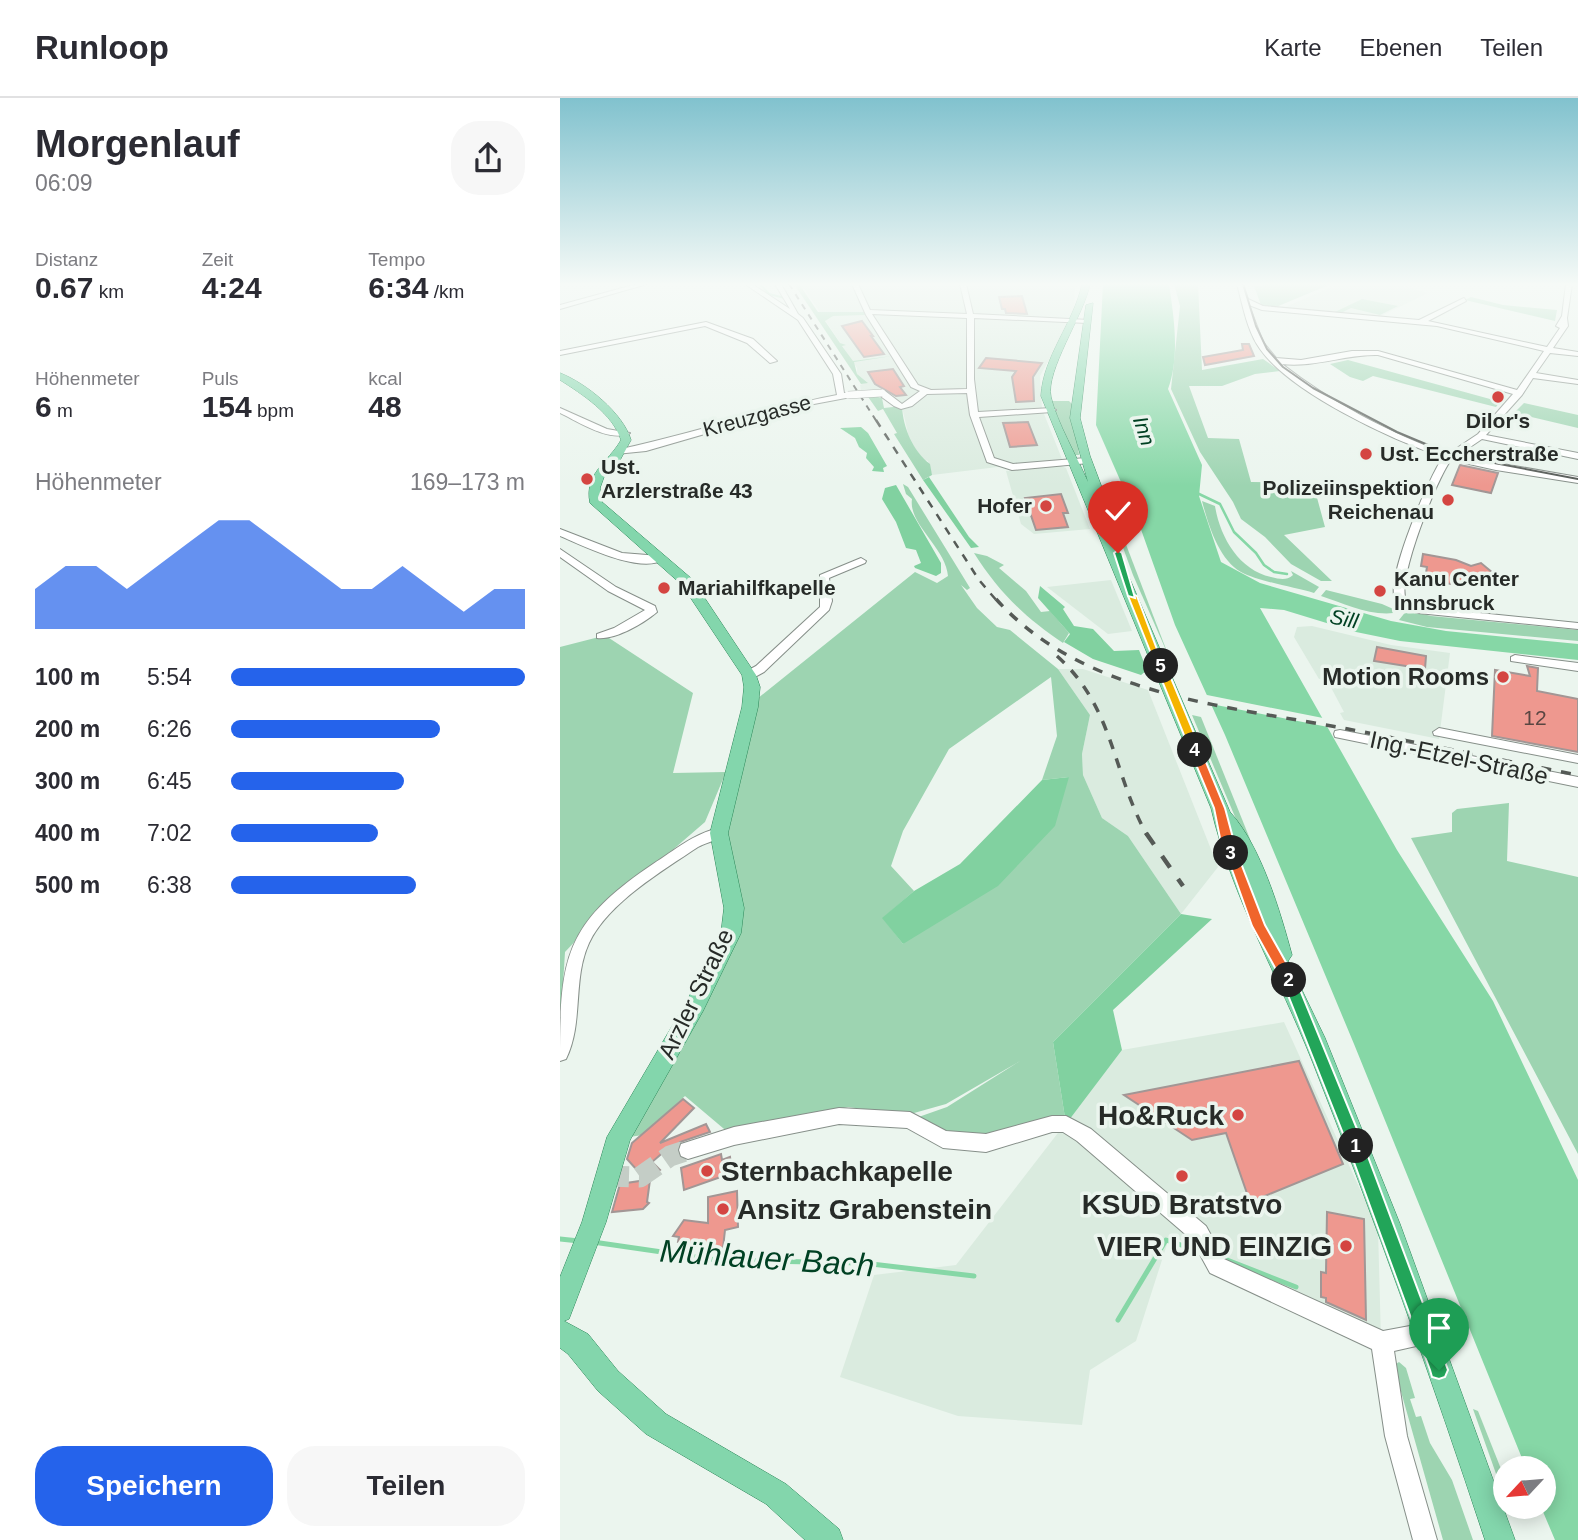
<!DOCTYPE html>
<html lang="de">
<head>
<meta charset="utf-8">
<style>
	body { margin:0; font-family:Helvetica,sans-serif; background:#f7f7f7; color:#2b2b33; height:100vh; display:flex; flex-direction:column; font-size:26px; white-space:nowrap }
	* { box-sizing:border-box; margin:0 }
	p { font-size:23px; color:#7c7c81 }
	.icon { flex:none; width:38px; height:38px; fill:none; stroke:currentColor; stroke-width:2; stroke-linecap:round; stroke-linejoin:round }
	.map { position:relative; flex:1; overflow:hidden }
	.details { display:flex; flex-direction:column; background:#fff; width:560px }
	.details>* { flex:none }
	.needle { width:46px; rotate:244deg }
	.tools { position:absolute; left:933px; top:1358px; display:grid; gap:14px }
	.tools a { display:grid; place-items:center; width:63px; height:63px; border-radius:50%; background:#fff; box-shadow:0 4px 18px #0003; font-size:35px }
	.pin { position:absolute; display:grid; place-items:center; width:60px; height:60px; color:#fff; margin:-72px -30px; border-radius:50% 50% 50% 0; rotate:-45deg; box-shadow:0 0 7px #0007 }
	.pin .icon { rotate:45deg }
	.km { position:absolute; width:35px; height:35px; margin:-18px; border-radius:50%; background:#222; color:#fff; font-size:19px; line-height:35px; text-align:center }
	.round { display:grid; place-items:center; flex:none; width:74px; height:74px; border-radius:28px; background:#f7f7f7 }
	.summary { display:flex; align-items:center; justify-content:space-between; height:119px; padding:0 35px }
	h1 { font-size:38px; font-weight:800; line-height:52px }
	.metrics { display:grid; grid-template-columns:repeat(3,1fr); gap:10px; height:119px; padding:7px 35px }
	.metrics div { display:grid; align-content:center }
	.metrics b { font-size:30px; font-weight:800 }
	.metrics small { font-size:19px; font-weight:400 }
	.metrics p { font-size:19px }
	.chart { height:196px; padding:14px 35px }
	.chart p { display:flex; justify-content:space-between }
	.chart svg { width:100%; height:126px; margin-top:7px; fill:#2563eb; opacity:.7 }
	.cta { display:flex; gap:14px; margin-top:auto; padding:14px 35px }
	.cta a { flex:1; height:80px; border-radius:28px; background:#2563eb; color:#fff; font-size:28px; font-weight:800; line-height:80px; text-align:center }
	.cta a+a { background:#f7f7f7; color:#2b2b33 }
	ul { padding:0 35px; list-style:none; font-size:23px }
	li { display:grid; grid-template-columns:112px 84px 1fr; align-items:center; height:52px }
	li i { height:18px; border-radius:9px; background:#2563eb }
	header { display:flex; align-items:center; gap:42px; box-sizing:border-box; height:98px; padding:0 35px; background:#fff; border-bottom:2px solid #e1e1e2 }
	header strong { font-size:33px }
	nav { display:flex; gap:38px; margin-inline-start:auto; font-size:24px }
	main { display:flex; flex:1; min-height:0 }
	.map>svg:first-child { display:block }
	.built { fill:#daebdf }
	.green { fill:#9dd4b1; fill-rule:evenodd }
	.forest { fill:#81d1a0 }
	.water { fill:#86d7a6 }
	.pier { fill:#ebf5ee }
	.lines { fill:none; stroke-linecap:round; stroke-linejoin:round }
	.stream-far2 { stroke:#86d7a6; stroke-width:2 }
	.stream-far1 { stroke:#86d7a6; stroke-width:2.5 }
	.stream { stroke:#86d7a6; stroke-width:5 }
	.building { fill:#ee988f; stroke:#a29695; stroke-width:2 }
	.minor-tunnel { stroke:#c4cdc6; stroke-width:21; stroke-dasharray:21 10; stroke-linecap:butt }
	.minor-casing { stroke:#868f89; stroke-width:2 }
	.major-casing { stroke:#2d885a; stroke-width:1 }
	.minor { fill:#fff; fill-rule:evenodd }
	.major { fill:#83d6ac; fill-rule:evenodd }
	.tram { stroke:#555a56; stroke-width:2 }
	.rail-far3 { stroke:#555a56; stroke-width:2; stroke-dasharray:6 6; stroke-linecap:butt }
	.rail-far2 { stroke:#555a56; stroke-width:2.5; stroke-dasharray:8 8; stroke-linecap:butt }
	.rail-far1 { stroke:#555a56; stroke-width:3.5; stroke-dasharray:10 10; stroke-linecap:butt }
	.rail { stroke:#555a56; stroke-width:4.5; stroke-dasharray:14 14; stroke-linecap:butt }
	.minor-bridge-casing { stroke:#868f89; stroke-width:8; stroke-linecap:butt }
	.minor-bridge { stroke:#fff; stroke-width:7 }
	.split-1 { fill:#22a559; stroke:#fff; stroke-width:2 }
	.split-2 { fill:#22a559; stroke:#fff; stroke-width:2 }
	.split-3 { fill:#f0652b; stroke:#fff; stroke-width:2 }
	.split-4 { fill:#f0652b; stroke:#fff; stroke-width:2 }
	.split-5 { fill:#f5b400; stroke:#fff; stroke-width:2 }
	.split-6 { fill:#f5b400; stroke:#fff; stroke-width:2 }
	.split-7 { fill:#22a559; stroke:#fff; stroke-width:2 }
	.poi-dot { fill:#d44541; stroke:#ebf5ee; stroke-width:2.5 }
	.labels { text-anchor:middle; stroke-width:7; stroke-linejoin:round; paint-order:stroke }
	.far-street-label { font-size:21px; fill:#272b28; stroke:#ebf5ee }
	.far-poi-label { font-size:21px; font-weight:bold; fill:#272b28; stroke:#ebf5ee; text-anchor:start }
	.far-water-label { font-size:21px; font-style:italic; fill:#004123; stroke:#ebf5ee }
	.number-label { font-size:21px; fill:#594642 }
	.poi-label { font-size:24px; font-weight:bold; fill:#272b28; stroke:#ebf5ee; text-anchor:end }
	.street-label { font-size:24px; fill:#272b28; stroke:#ebf5ee }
	.near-poi-label { font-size:28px; font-weight:bold; fill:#272b28; stroke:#ebf5ee; text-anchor:end }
	.near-water-label { font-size:32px; font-style:italic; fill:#004123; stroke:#ebf5ee }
</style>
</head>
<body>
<header>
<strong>Runloop</strong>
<nav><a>Karte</a><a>Ebenen</a><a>Teilen</a></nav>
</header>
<main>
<section class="details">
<div class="summary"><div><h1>Morgenlauf</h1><p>06:09</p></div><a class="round"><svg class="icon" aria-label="share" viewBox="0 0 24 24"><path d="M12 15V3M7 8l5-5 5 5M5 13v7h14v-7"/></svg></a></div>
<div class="metrics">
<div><p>Distanz</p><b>0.67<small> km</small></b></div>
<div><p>Zeit</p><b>4:24</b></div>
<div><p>Tempo</p><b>6:34<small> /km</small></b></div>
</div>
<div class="metrics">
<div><p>Höhenmeter</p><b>6<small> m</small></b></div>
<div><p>Puls</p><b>154<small> bpm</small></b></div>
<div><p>kcal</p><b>48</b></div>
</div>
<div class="chart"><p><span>Höhenmeter</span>169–173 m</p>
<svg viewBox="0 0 160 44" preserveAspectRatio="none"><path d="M0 44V30L10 22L20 22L30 30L40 22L50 14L60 6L70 6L80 14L90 22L100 30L110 30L120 22L130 30L140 38L150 30L160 30V44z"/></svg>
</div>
<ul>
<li><b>100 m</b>5:54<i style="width:100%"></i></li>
<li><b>200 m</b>6:26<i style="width:71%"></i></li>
<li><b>300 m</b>6:45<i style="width:59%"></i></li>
<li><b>400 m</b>7:02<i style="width:50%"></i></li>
<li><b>500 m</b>6:38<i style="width:63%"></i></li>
</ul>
<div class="cta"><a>Speichern</a><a>Teilen</a></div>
</section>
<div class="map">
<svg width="1018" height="1442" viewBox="0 0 1018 1442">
	<rect width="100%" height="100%" fill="#ebf5ee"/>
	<g class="built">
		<path d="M241 186H515L514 217 480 278 482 311 502 361 372 377 368 363 363 361 350 344 341 305 334 304 322 293H301L300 287 307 284 297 276V270Z"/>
		<path d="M778 186H835L868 195 821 218 723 210Z"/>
		<path d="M501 368 506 370 530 431 474 436 461 426 446 373Z"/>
		<path d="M551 482 572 533 548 536 487 489Z"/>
		<path d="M752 528 831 547 890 555 879 641 784 622 780 615 784 614 766 580 759 581 734 539 737 529Z"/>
		<path d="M498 571H523L588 592 658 769 621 816 568 738 542 720 523 677 522 656 530 617Z"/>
		<path d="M724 924 818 1131 821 1242 610 1137 576 1243 530 1272 522 1327 398 1318 280 1279 314 1177 396 1167 562 952Z"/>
	</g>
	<g class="green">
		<path d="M234 186H239L258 214H304L305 217 273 218 265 223 280 245 286 247 282 248 293 263 332 258 294 264 297 276 308 285 301 286Z"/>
		<path d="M614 186H638L642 272 703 261 720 273 695 276 662 288H629L648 340 679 341 691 384 753 385 765 429 724 437 772 483H761L731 466 705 439 681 421 673 404 640 354 611 291 620 208Z"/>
		<path d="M703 186H771L716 209 701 207 694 188H703Z"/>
		<path d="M911 199 943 207 997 212 995 223 905 202Z"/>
		<path d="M802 201 838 208 820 217 791 210 781 215 775 214Z"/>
		<path d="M788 262 930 301 939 305 936 309 813 278 803 283 790 279 770 266Z"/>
		<path d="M306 296 322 300 324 310 342 308C343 330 353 353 370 366L372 377 363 382 334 336 337 335 323 311 318 313Z"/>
		<path d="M491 303H509L512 306 519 357H514Z"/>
		<path d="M964 305 1018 317V330L954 315Z"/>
		<path d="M343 386 348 389 410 490 407 492 401 487 417 510 437 529 450 532 498 571 530 617 522 656 523 677 542 720 568 738 621 816 493 944 506 1026 472 1033 383 1041 350 1022 387 1009 460 963 386 1006 347 1017 288 1009 170 1036 125 998 83 1037 69 1039 181 826 159 735 197 601 355 474 377 485 388 478C386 450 348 426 352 401L346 396ZM491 579 497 638 482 682 509 679 343 846 323 820 354 793 331 768 343 733 389 651Z"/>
		<path d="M642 403 655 408C660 439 679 472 711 479 720 481 726 483 733 477L731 473 759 489 754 495C734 489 697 483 681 474 659 462 648 426 642 403Z"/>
		<path d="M550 414 554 415 609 559 573 477Z"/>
		<path d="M414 455 427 458 444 467 439 470 466 493 481 514 490 513 509 535 503 545C465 520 438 493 414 455Z"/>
		<path d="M766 492 822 506 840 514C813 520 786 506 761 498Z"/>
		<path d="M847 512 871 518 1018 532V543L867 529 839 522Z"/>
		<path d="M39 539 49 540 133 595 113 675 166 674 145 724 50 806 5 854 0 935V549Z"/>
		<path d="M632 617 641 619 696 756 692 759Z"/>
		<path d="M949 705 947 763 1018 779V1056L851 740 892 734V715L897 711Z"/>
		<path d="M839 1264 846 1270 855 1300 850 1301 856 1319 861 1318 870 1345 892 1382 913 1442H883L836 1276V1266Z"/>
		<path d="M913 1311 918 1313 945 1381V1401Z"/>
	</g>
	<g class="forest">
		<path d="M301 329 308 335 327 368 323 370 324 374 312 373 314 369 306 360 307 355 299 349 295 340 280 330Z"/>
		<path d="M369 379 409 439 419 449 411 450 363 382Z"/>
		<path d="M336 387 381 465V475L376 478 355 470 354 468 361 465 356 452 346 450 336 424 322 401 325 390Z"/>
		<path d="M480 488 505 509 503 511 514 528 533 531 554 553 579 552 587 572 581 577 533 561 504 544 510 536 478 500Z"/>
		<path d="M509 679 495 728 438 788 343 846 322 820 354 793 400 766 482 682Z"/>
		<path d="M621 816 652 821 553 912 562 952 506 1026 493 944Z"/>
	</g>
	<path class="water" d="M543 186H609C614 220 620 258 608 291L642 367 639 398 661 464 700 485 831 523 886 533 1018 546V562L840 543 796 534 724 512 700 510 837 752 933 903 1018 1082V1442H995L981 1409H984V1370H966L794 946 665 637 615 527 578 423 536 327Z"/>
	<path class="pier" d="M642 596 763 620 768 629 646 605Z"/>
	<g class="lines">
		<path class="stream-far2" d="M200 186 209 196 225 200"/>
		<path class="stream-far1" d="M637 395 660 406 674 434 696 455 704 467 714 474 727 476"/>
		<g class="stream">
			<path d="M0 1141 19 1143"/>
			<path d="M33 1144 157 1162 303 1165 414 1178"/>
			<path d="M662 1160 736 1189"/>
			<path d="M558 1222 606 1142 642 1154"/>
		</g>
	</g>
	<g class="building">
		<path d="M462 198 467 216 446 215 445 211H442L439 199Z"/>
		<path d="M302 223 313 238H311L324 256 304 259 282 228Z"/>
		<path d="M682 246H689L694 258 645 267 643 259 683 252Z"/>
		<path d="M426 260 482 265 473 279 474 303 456 304 452 279 456 273 419 270Z"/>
		<path d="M333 271 344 288 340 289 346 297 336 298 315 286 308 274Z"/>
		<path d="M468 324 477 347 450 349 443 325Z"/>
		<path d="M900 367 938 375 931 395 892 387Z"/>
		<path d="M501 396 508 415H503L508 429 476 432 465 400Z"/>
		<path d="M863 456 896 462 911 468 921 465 933 475H920L916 483 908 487 879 485V489L864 487 867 469 861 468Z"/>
		<path d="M817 549 866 558 865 571 814 563Z"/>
		<path d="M967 568 978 570 977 593 1018 601V654L932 638 935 572 970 578Z"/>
		<path d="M739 963 783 1066 690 1104 666 1035 632 1042 564 997Z"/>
		<path d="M123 1001 134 1010 100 1045 146 1026 150 1034 120 1044 117 1053 111 1055 107 1051 92 1064 100 1072 87 1082H90L87 1104 89 1105 83 1111 52 1114 60 1086 86 1082 67 1061 72 1045Z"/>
		<path d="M161 1056 162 1062 170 1059 172 1075 124 1092 121 1070Z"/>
		<path d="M177 1093 178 1129 165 1132 163 1150 118 1144 119 1139 113 1138 124 1122 148 1125V1099Z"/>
		<path d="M767 1114 804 1121 806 1222 766 1204V1200L761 1199V1174L766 1175Z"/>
	</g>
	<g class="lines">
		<path class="minor-tunnel" d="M48 1078 80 1079 110 1058 128 1052"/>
		<defs>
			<g id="minor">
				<path d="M77 186H87L0 211V207Z"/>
				<path d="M185 186H192L230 211 215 186H221L238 216 243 220 281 276 284 295H291V299L238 309 86 353 56 356V352C130 337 202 311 277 297L273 276 238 222Z"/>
				<path d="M292 186H298L310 212 407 216 400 186H406L413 216 529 222 527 225 414 220V281L418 314 492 310 496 312 492 314 419 319 434 360 453 366 526 360 529 361V365L452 372 427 364 410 317 407 295 367 296 352 308 341 311 334 308 319 297V293H325L342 306 360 293 351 289 306 217ZM312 216 407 220V291L371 292 358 287Z"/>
				<path d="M677 186H683L688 201 703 208 859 222 904 200 906 203 868 223 987 249 1000 230 996 228 1002 218 1006 186H1012L1007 220 1008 228 993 250 1018 254V258L990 255 976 275 1018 282V286L973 280 962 297 926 337 1018 355V361L922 341 897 358 1018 379V385L936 372 891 362C878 378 836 483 846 501 849 506 855 507 860 509L1018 525V531L858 515C848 512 835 509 834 497 830 472 868 381 883 359 832 342 731 295 700 251 687 233 683 208 677 186ZM689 207 702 212 877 228 984 253 957 292 818 253H792L741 262 716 260 703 244ZM818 257 953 296 918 336 888 356C829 335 771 304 722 266 754 270 786 256 818 257Z"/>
				<path d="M146 224 193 241 217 263 210 265 187 245 145 228 0 257V253Z"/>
				<path d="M0 310 47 331 70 335C50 345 19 324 0 315Z"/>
				<path d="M0 431 62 455 100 458 105 461C81 477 24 448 0 438Z"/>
				<path d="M0 451 56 489 95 508 97 514C83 526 55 542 37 540V536L54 530 85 512 48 493 0 459Z"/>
				<path d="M301 460 306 463 305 465 269 480 272 503 269 512 204 574 193 580H185V574L196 568 260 509V477Z"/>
				<path d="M955 557 1018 565V573L951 563V559Z"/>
				<path d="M879 630 1018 657V665L874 637 873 634Z"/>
				<path d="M780 632 1018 679V689L775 639 774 636 775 633Z"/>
				<path d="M159 730 164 731 166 735C160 742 147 744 138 749 102 773 48 805 29 845 12 882 24 924 6 961L0 963C0 860 4 826 93 766 115 752 133 736 159 730Z"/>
				<path d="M279 1010 350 1014 386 1033 426 1036 492 1018H506L531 1031 646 1128 664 1161 823 1233 866 1225 874 1228 877 1236 874 1244 834 1253 847 1338 877 1442H853L825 1338 812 1251 650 1175 632 1142 517 1043 503 1034H492L426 1054 383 1050 347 1030 279 1026 174 1047 128 1061 121 1058 119 1052 121 1046 174 1029Z"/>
			</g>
			<g id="major">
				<path d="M522 186H530C524 217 485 273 491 299 496 322 518 361 528 384L510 320 526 207 533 205 520 320 530 358 550 411 541 414 670 714C701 748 720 813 732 857L728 863 765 940 840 1126 955 1442H925C872 1281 815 1122 753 965 719 879 672 800 651 710L481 298C483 258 514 225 522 186Z"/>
				<path d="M0 275C26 285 63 315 71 342L59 364 53 365 45 376 40 390 42 404 132 481 196 577 200 589 198 609 168 735 184 810 181 835 143 913 70 1042 46 1124 9 1221 4 1223 28 1236 58 1273 106 1316 226 1386 279 1431 283 1442H245L206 1406 86 1336 38 1293 8 1256 0 1250V1179L22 1124 47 1039 128 901 161 835 164 810 150 735 182 609 184 589 182 577 122 487 30 405C24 375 48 365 61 342 53 316 22 296 0 282Z"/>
			</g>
		</defs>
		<use href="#minor" class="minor-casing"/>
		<use href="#major" class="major-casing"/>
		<use href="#minor" class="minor"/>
		<use href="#major" class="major"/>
		<path class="tram" d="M683 186 696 228 707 251 723 269 753 290 837 334 892 357 1018 381"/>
		<path class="rail-far3" d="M229 186 317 324"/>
		<path class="rail-far2" d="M316 322 419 482 437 503"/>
		<g class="rail-far1">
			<path d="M436 501C523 598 668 608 788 631 865 646 941 662 1018 677"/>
			<path d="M497 558C554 609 552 674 587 737"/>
		</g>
		<path class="rail" d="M586 735 623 788"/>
		<defs>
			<path id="minor-bridge" d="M288 297 322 295"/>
		</defs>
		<use href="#minor-bridge" class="minor-bridge-casing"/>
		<use href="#minor-bridge" class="minor-bridge"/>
	</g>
	<linearGradient id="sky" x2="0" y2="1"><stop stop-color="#81c2ce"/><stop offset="0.48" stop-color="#f6faf7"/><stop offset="1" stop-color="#f6faf7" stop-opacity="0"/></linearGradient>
	<rect width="1018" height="388" fill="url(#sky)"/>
	<path class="split-1" d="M796 1041 801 1043 804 1048 888 1272 885 1279 879 1281 872 1279 870 1272 788 1048 791 1043Z"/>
	<path class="split-2" d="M729 877 736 882 804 1048 801 1053H791L788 1048 722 882Z"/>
	<path class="split-3" d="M671 751 677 755 705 827 736 882 734 886H724L692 828 666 755Z"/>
	<path class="split-4" d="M635 648 641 652 665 710 677 755 676 758H667L660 740 654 710 630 652Z"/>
	<path class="split-5" d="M601 565 606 568 641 652 639 654 630 652 596 568Z"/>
	<path class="split-6" d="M572 496 577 498 604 570 596 568 568 498Z"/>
	<path class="split-7" d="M558 452 562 455 575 500 568 498 554 455Z"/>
	<g class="poi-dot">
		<circle cx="938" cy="299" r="7"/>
		<circle cx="806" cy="356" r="7"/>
		<circle cx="27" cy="381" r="7"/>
		<circle cx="888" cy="402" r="7"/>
		<circle cx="486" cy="408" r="7"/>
		<circle cx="104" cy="490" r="7"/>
		<circle cx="820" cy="493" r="7"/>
		<circle cx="943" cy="579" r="7"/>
		<circle cx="678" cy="1017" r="7"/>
		<circle cx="147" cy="1073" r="7"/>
		<circle cx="622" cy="1078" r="7"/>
		<circle cx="163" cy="1111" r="7"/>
		<circle cx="786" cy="1148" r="7"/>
	</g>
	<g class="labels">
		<g class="far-street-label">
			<text transform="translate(197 318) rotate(-15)" y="7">Kreuzgasse</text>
		</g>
		<g class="far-poi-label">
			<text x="938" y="330" text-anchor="middle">Dilor's</text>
			<text x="820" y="363">Ust. Eccherstraße</text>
			<text x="41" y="376">Ust.<tspan x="41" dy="24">Arzlerstraße 43</tspan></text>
			<text x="874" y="397" text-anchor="end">Polizeiinspektion<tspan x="874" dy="24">Reichenau</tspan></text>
			<text x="472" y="415" text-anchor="end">Hofer</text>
			<text x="834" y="488">Kanu Center<tspan x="834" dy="24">Innsbruck</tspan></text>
			<text x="118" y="497">Mariahilfkapelle</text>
		</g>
		<g class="far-water-label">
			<text transform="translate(584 333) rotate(72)" y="7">Inn</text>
			<text transform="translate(784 521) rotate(12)" y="7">Sill</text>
		</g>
		<g class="number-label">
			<text x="975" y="627">12</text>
		</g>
		<g class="poi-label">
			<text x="929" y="587">Motion Rooms</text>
		</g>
		<g class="street-label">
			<text transform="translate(899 660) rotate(12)" y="8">Ing.-Etzel-Straße</text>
			<text transform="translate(136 896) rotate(-64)" y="8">Arzler Straße</text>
		</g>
		<g class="near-poi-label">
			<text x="664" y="1027">Ho&amp;Ruck</text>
			<text x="161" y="1083" text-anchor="start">Sternbachkapelle</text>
			<text x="622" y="1116" text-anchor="middle">KSUD Bratstvo</text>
			<text x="177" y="1121" text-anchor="start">Ansitz Grabenstein</text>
			<text x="772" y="1158">VIER UND EINZIG</text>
		</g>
		<g class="near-water-label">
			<text transform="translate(207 1160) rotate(4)" y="11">Mühlauer Bach</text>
		</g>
	</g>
</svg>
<div class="tools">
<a><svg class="needle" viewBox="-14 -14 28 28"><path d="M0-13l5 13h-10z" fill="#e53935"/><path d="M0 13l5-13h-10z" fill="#7c7c81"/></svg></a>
</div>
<div class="pin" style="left:879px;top:1272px;background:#1e9e55"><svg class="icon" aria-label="arrive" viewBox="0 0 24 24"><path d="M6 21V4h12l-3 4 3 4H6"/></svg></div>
<div class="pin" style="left:558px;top:455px;background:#d93025"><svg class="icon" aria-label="check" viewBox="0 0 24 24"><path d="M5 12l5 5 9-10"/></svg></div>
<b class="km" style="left:796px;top:1048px">1</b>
<b class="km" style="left:729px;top:882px">2</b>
<b class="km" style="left:671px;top:755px">3</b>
<b class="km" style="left:635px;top:652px">4</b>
<b class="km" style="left:601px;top:568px">5</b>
</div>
</main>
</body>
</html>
